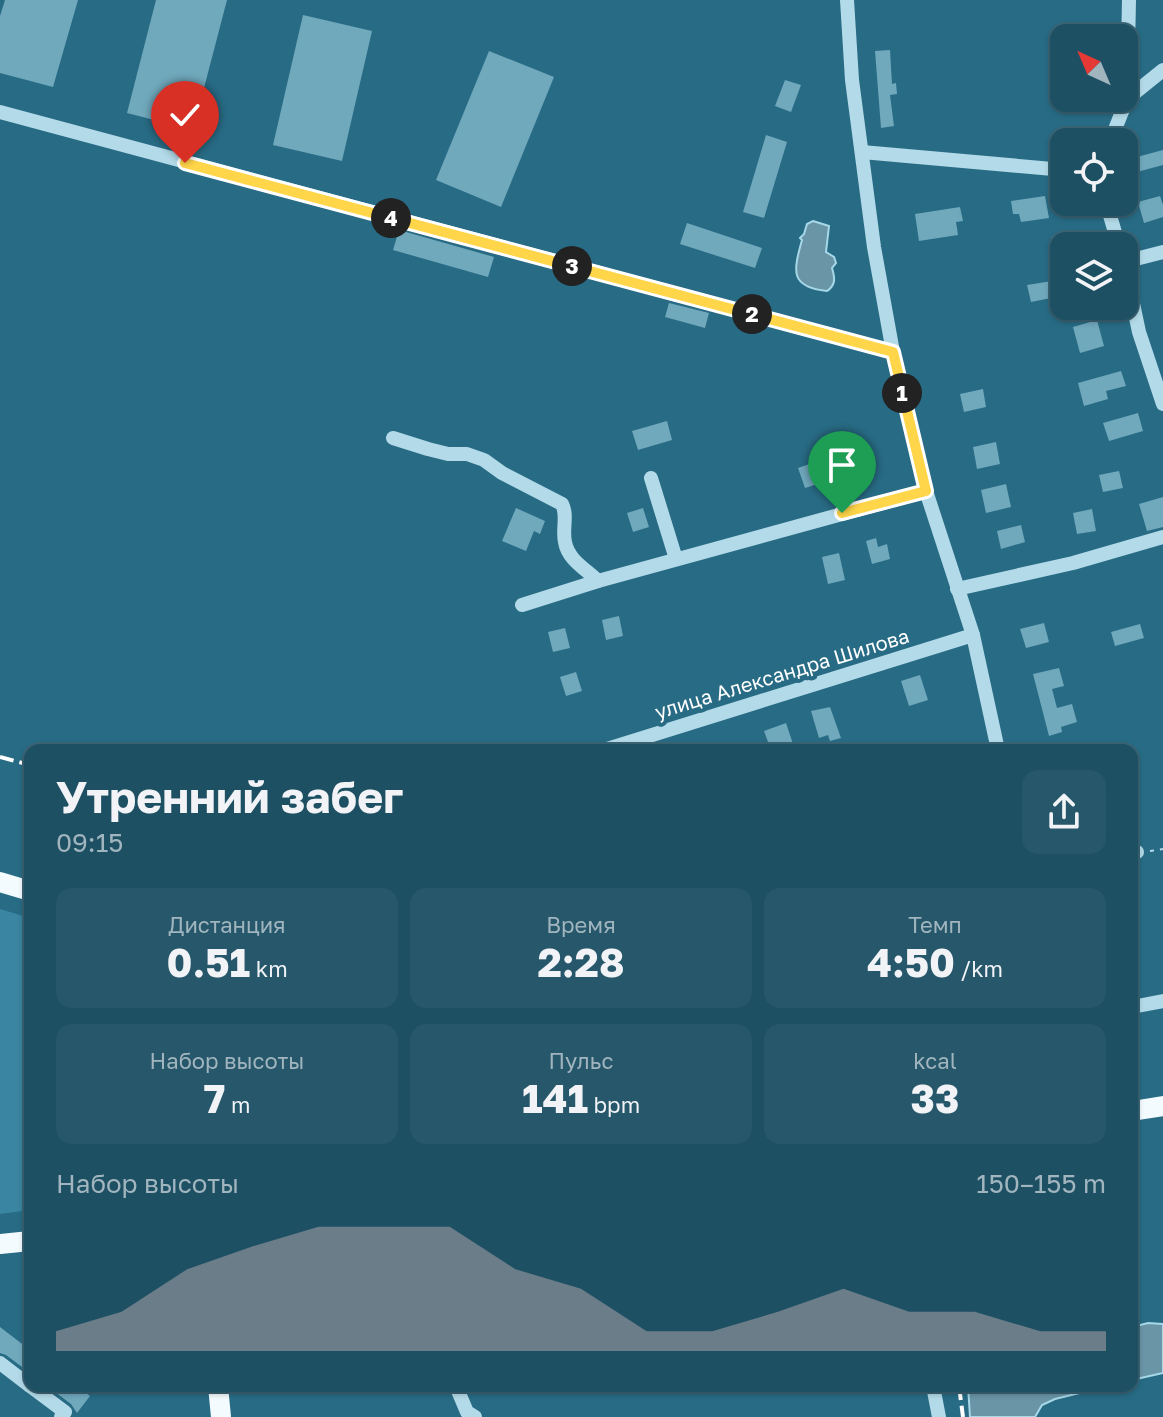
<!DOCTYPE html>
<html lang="ru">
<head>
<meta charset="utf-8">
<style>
	body { margin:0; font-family:"Golos Text",sans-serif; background:#26576a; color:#f1f3f6; height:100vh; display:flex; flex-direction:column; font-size:30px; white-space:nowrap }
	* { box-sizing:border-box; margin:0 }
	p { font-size:26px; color:#a1b5bf }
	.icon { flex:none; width:44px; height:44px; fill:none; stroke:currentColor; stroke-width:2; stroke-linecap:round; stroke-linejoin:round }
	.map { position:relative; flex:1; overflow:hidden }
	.panel { position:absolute; left:24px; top:744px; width:1114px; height:648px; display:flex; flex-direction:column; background:#1e5064; border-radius:16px; box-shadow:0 2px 6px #0004,0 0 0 2px #3c6778 }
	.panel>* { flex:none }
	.needle { width:52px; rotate:316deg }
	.fabs { position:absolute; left:1050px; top:24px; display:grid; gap:16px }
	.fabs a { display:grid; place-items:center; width:88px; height:88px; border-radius:16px; background:#1e5064; box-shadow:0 2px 6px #0004,0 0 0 2px #3c6778; font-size:40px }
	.pin { position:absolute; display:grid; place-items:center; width:68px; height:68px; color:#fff; margin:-82px -34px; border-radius:50% 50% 50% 0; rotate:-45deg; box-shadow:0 0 8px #0007 }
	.pin .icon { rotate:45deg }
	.km { position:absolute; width:40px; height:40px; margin:-20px; border-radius:50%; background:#222; color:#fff; font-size:22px; line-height:40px; text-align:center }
	.round { display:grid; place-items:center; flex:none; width:84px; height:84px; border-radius:16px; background:#26576a }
	.summary { display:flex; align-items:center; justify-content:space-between; height:136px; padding:0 32px }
	h1 { font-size:44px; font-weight:700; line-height:60px }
	.figures { display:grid; grid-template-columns:repeat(3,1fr); gap:12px; height:136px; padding:8px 32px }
	.figures div { display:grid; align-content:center; border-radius:16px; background:#26576a; text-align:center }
	.figures b { font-size:40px; font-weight:700 }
	.figures small { font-size:22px; font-weight:400 }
	.figures p { font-size:22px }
	.chart { height:224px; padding:16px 32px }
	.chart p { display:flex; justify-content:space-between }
	.chart svg { width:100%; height:144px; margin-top:8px; fill:#8c9099; opacity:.7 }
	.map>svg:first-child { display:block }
	.green { fill:#3a85a1 }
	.water { fill:#6995a7; stroke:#a7d8e8; stroke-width:2 }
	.building { fill:#70a8bc }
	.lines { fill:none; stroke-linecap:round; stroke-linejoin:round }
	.path { stroke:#b3dae8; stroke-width:2; stroke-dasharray:4 6; stroke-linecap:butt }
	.minor { stroke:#b3dae8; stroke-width:14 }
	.major { stroke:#f4fbfe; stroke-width:20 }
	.rail { stroke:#fff; stroke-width:4; stroke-dasharray:14 6; stroke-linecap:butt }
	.route-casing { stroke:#fff; stroke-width:16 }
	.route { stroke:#ffd54a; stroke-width:10 }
	.labels { text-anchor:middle; stroke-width:8; stroke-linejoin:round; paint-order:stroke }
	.street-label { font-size:20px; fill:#fff; stroke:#286b85 }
</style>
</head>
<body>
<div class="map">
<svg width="1163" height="1417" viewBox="0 0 1163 1417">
	<rect width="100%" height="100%" fill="#286b85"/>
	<path class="green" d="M0 909 30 918V1210L0 1214Z"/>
	<g class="water">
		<path d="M813 221 829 226 826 252 834 257 836 263 832 268C835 278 836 285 827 291 790 287 793 272 802 240L800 238 804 234 807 224Z"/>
		<path d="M1148 1323 1163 1324V1373L1132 1380V1327Z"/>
		<path d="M968 1386H1108L1055 1399 1042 1405 1035 1417H970Z"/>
	</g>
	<g class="building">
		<path d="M5 0H78L53 87 0 73V16Z"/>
		<path d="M156 0H227L193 130 127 113Z"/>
		<path d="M303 15 372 31 342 161 273 145Z"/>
		<path d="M890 50 892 84 896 83 897 94 890 95 894 126 881 128 875 51Z"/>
		<path d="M489 51 554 77 501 207 436 180Z"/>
		<path d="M785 80 801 85 791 112 775 106Z"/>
		<path d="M766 135 787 142 764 218 743 212Z"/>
		<path d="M1163 150V165L1137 172 1133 158Z"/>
		<path d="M1045 196 1049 218 1021 222 1019 214H1013L1011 201Z"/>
		<path d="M1160 196 1163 205V217L1144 223 1138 202Z"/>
		<path d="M960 207 963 221 956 222 958 235 919 241 915 214Z"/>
		<path d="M687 223 762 248 755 268 680 244Z"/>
		<path d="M399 230 494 257 488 277 393 250Z"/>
		<path d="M1081 231 1084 246H1064V253L1055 256 1051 237Z"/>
		<path d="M1058 280 1061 296 1031 302 1027 285Z"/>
		<path d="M669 303 709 313 705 328 665 317Z"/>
		<path d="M1097 320 1104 346 1080 353 1073 327Z"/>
		<path d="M1121 371 1126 386 1106 391 1108 399 1084 406 1078 383Z"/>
		<path d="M983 389 986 407 964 412 960 394Z"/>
		<path d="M1138 413 1143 431 1109 441 1103 423Z"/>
		<path d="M667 421 672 440 638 450 632 431Z"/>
		<path d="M996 442 1000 464 977 469 973 447Z"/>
		<path d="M821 460 827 481 805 488 798 468Z"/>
		<path d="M1119 471 1123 488 1103 492 1099 475Z"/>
		<path d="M1006 484 1011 507 986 513 981 490Z"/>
		<path d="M1163 497V527L1147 531 1139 504Z"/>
		<path d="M516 508 545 521 540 534 534 531 526 551 502 541Z"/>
		<path d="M643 508 649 527 633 532 627 513Z"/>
		<path d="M1092 509 1096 531 1077 534 1073 513Z"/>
		<path d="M1021 525 1025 542 1001 549 997 531Z"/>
		<path d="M876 538 878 547 887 544 890 559 872 564 866 541Z"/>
		<path d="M839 553 845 580 828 584 822 557Z"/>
		<path d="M619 616 623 636 606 640 602 620Z"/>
		<path d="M1044 623 1049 642 1026 648 1020 629Z"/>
		<path d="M1140 624 1144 638 1115 646 1111 632Z"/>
		<path d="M565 628 570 648 553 652 548 632Z"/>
		<path d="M1059 668 1064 686 1052 689 1057 708 1072 704 1077 722 1061 727 1062 732 1049 736 1033 674Z"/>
		<path d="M576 672 582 691 566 696 560 677Z"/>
		<path d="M920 675 928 700 909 706 901 681Z"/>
		<path d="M830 707 841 738 830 741 828 735 819 738 811 711Z"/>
		<path d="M786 723 794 747 787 750H771L764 731Z"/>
		<path d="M0 1327 30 1350V1373L6 1355 0 1353Z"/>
		<path d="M47 1386H78L90 1396 77 1413 71 1404Z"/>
	</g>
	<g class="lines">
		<path class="path" d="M1150 851 1163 849"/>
		<g class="minor">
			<path d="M847 0 852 80 874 247 893 352 926 491 973 635 998 750"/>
			<path d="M1129 0 1127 99 1163 70"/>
			<path d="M0 112 893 352"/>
			<path d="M1110 142 1127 99"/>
			<path d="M862 152 1064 170"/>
			<path d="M1106 202 1119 246"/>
			<path d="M1124 261 1139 332 1163 404"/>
			<path d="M1124 262 1163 252"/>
			<path d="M393 438 428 449 448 454H467L484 460 502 473 562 504C568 516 562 529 565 542 568 560 586 569 598 581"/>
			<path d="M651 478 676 559"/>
			<path d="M957 589 1073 563 1163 537"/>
			<path d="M522 605 598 581 926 491"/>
			<path d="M604 750 973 635"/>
			<path d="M1132 852H1137"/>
			<path d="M1132 1007 1163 1001"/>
			<path d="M0 1363 30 1386"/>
			<path d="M30 1386 65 1412 61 1417"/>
			<path d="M456 1386 467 1412 475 1417"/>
			<path d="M933 1386 939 1417"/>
		</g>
		<g class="major">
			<path d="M0 882 30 891"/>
			<path d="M1132 1111 1163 1106"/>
			<path d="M0 1244 30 1241"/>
			<path d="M218 1386 221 1417"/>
		</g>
		<g class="rail">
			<path d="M0 757 30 765"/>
			<path d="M959 1386 963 1417"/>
		</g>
	</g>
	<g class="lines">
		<defs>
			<path id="route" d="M185 163 893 352 926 491 842 513"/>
		</defs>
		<use href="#route" class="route-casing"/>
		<use href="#route" class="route"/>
	</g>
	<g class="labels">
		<g class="street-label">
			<text transform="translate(782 674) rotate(-17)" y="7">улица Александра Шилова</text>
		</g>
	</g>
</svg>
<div class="fabs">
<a><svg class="needle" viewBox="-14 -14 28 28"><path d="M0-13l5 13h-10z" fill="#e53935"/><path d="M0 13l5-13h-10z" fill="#a1b5bf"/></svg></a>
<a><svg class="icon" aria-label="locate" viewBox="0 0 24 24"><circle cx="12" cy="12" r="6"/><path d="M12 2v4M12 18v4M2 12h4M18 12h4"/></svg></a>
<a><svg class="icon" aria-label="layers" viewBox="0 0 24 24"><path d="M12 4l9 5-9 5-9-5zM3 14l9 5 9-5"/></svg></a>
</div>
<div class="pin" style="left:842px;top:513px;background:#1e9e55"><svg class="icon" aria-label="arrive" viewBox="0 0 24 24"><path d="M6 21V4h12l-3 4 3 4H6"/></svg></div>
<div class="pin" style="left:185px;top:163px;background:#d93025"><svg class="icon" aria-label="check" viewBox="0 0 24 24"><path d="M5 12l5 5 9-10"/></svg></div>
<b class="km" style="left:902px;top:393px">1</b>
<b class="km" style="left:752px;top:314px">2</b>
<b class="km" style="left:572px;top:266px">3</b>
<b class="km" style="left:391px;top:218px">4</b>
<section class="panel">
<div class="summary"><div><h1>Утренний забег</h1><p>09:15</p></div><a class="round"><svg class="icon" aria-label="share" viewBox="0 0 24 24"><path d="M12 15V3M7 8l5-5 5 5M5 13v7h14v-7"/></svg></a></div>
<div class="figures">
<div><p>Дистанция</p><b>0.51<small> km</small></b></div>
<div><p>Время</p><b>2:28</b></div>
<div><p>Темп</p><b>4:50<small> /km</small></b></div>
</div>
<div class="figures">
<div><p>Набор высоты</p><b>7<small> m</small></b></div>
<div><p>Пульс</p><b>141<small> bpm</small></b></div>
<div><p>kcal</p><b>33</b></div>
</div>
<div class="chart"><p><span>Набор высоты</span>150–155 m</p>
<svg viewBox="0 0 160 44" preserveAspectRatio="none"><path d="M0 44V38L10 32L20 19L30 12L40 6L50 6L60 6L70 19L80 25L90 38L100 38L110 32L120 25L130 32L140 32L150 38L160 38V44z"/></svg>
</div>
</section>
</div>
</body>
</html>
